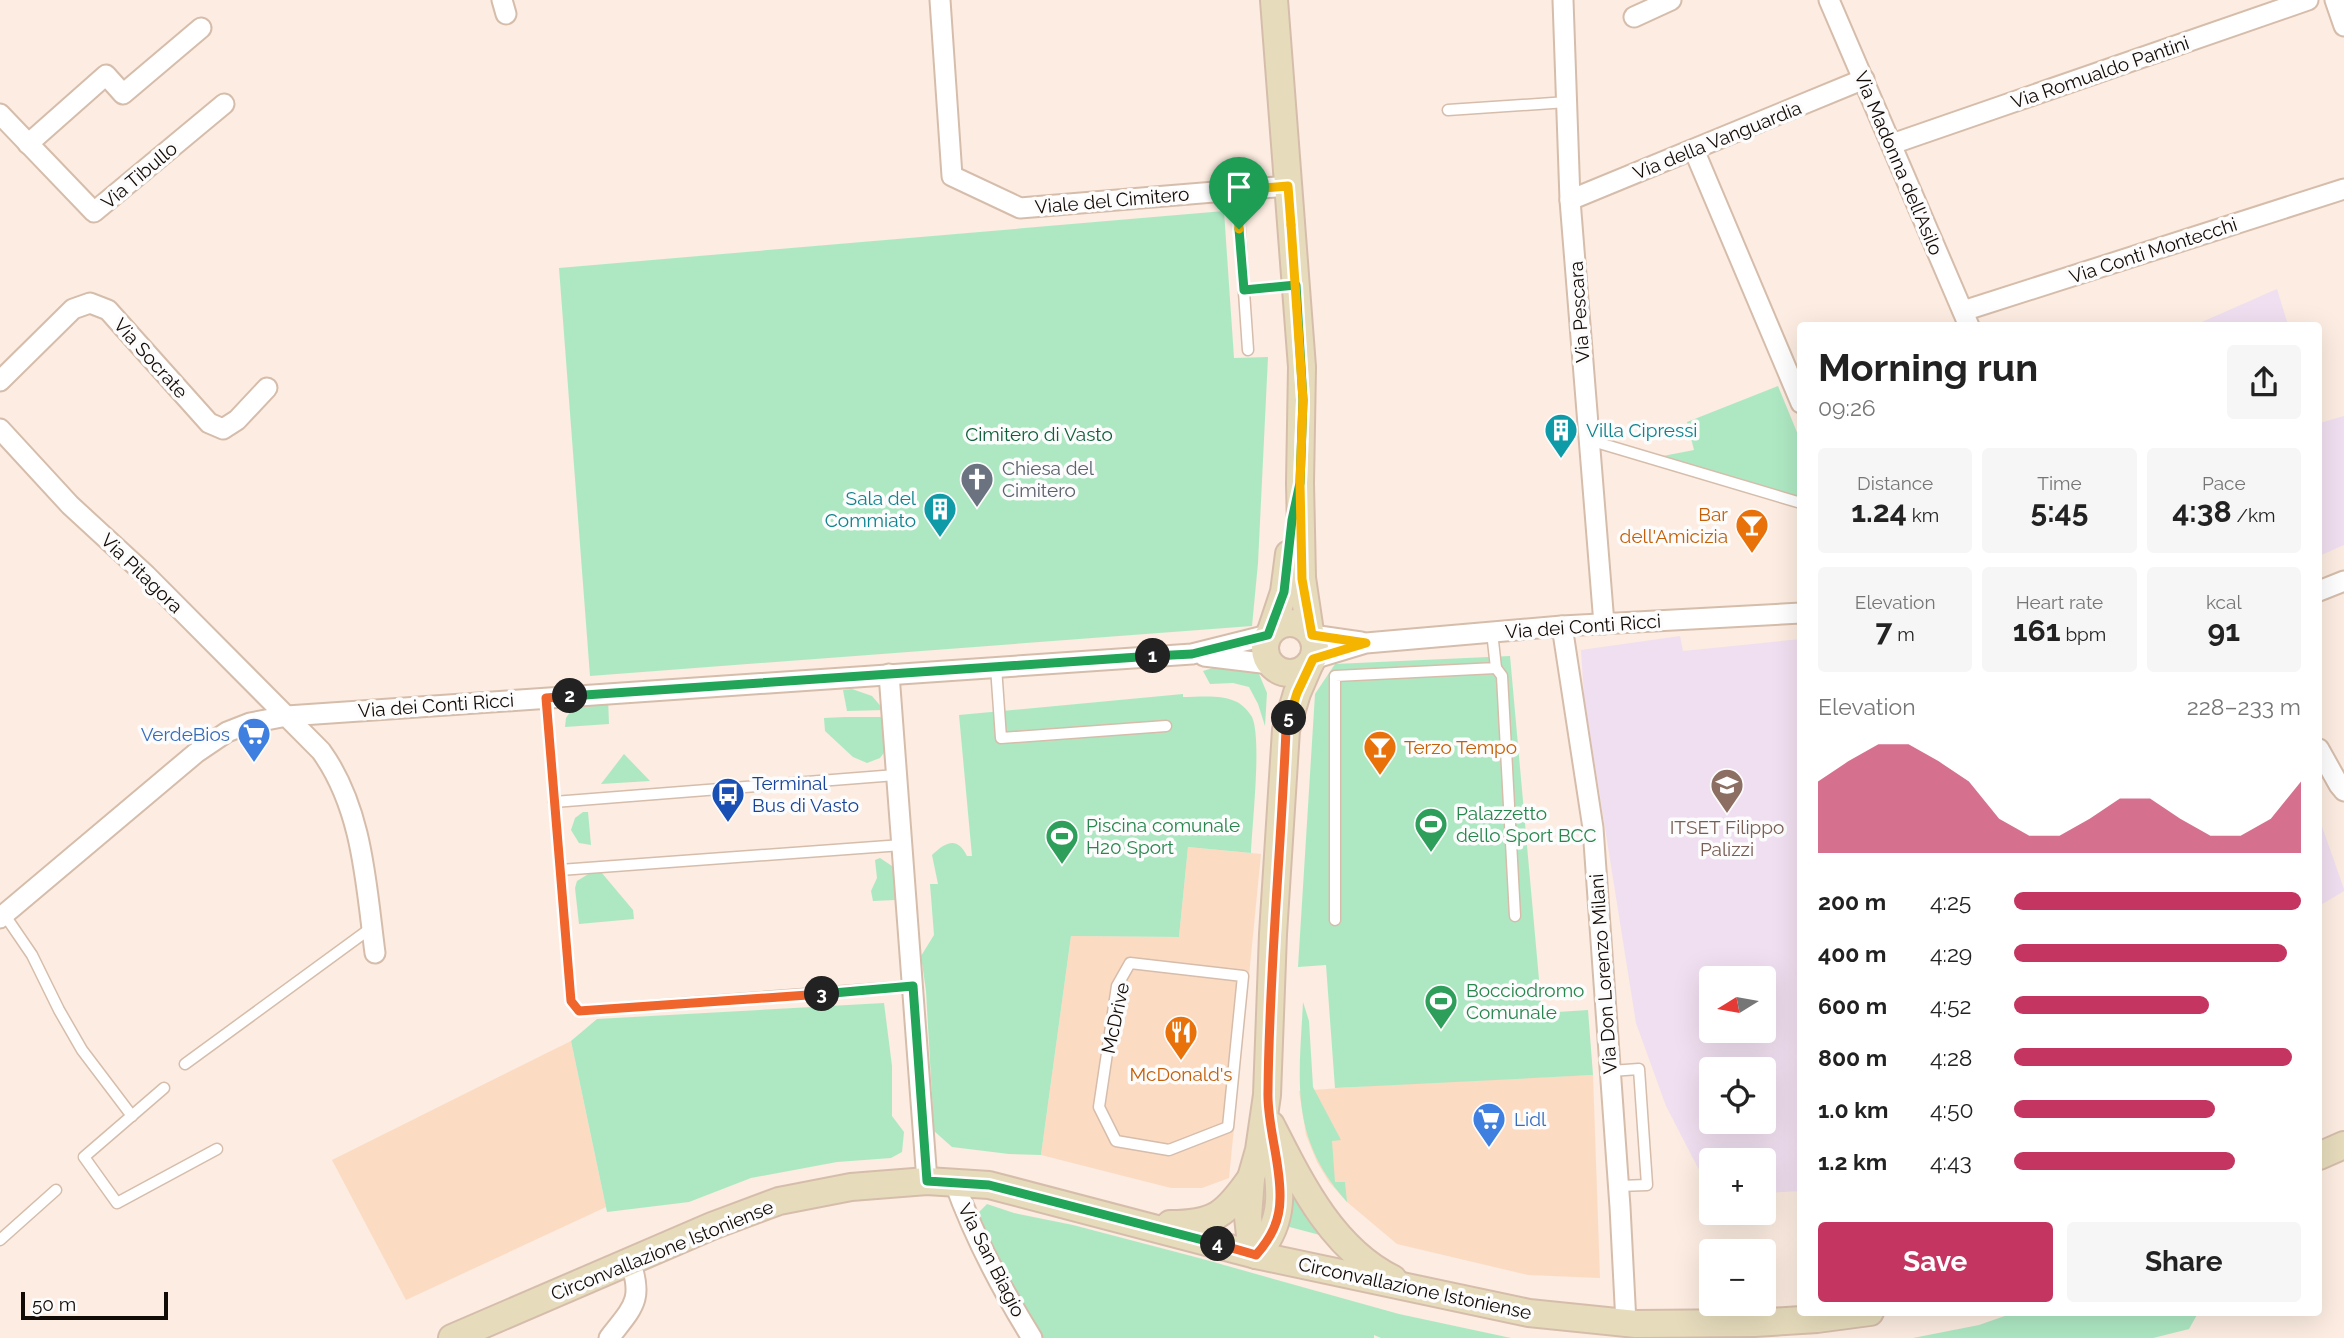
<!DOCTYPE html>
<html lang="en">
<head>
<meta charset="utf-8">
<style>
	body { margin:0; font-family:Raleway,sans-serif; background:#f6f6f6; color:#222; height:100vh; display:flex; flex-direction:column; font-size:26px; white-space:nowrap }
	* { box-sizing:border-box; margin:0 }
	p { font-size:23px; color:#767676 }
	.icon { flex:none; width:38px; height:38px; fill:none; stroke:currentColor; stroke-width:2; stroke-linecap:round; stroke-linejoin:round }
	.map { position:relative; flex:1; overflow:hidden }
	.drawer { position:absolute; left:1797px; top:322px; width:525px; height:994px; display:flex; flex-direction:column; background:#fff; border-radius:7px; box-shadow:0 7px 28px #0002 }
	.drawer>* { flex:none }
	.needle { width:46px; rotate:259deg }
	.controls { position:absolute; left:1699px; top:966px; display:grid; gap:14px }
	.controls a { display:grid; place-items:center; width:77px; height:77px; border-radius:7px; background:#fff; box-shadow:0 7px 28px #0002; font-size:35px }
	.scale { position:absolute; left:21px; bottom:18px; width:147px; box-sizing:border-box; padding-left:7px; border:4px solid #120a05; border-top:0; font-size:19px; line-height:24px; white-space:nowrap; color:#120a05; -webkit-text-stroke:5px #fcfcfc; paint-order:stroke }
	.pin { position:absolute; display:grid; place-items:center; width:60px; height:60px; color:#fff; margin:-72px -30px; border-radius:50% 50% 50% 0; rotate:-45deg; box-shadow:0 0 7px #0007 }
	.pin .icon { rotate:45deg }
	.km { position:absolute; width:35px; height:35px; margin:-18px; border-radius:50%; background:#222; color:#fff; font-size:19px; line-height:35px; text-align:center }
	.round { display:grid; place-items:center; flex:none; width:74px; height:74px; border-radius:7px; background:#f6f6f6 }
	.headline { display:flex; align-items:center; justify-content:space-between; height:119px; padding:0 21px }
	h1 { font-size:38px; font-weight:700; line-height:52px }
	.figures { display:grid; grid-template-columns:repeat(3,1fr); gap:10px; height:119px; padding:7px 21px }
	.figures div { display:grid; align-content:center; border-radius:7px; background:#f6f6f6; text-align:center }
	.figures b { font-size:30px; font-weight:700 }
	.figures small { font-size:19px; font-weight:400 }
	.figures p { font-size:19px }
	.chart { height:196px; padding:14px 21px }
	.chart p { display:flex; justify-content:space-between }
	.chart svg { width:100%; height:126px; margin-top:7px; fill:#c43661; opacity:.7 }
	.button { display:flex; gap:14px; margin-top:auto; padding:14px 21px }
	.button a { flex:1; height:80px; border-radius:7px; background:#c43661; color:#fff; font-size:28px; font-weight:700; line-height:80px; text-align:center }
	.button a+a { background:#f6f6f6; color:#222 }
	ul { padding:0 21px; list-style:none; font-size:23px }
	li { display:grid; grid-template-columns:112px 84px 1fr; align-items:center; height:52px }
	li i { height:18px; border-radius:9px; background:#c43661 }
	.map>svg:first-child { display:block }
	.built { fill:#fcdbc3 }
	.education { fill:#f0dff0; fill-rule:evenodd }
	.green { fill:#aee8c3 }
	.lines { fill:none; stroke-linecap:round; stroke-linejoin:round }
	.lane-casing { stroke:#d6bdab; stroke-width:13 }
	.street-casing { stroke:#d6bdab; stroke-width:23 }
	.secondary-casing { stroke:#d6bdab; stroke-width:30 }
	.lane { stroke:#fff; stroke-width:10 }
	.street { stroke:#fff; stroke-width:19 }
	.secondary { stroke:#e6dcbc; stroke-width:26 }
	.split-1-casing { stroke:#fff; stroke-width:14 }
	.split-2-casing { stroke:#fff; stroke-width:14 }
	.split-3-casing { stroke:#fff; stroke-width:14 }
	.split-4-casing { stroke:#fff; stroke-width:14 }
	.split-5-casing { stroke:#fff; stroke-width:14 }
	.split-6-casing { stroke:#fff; stroke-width:14 }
	.split-7-casing { stroke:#fff; stroke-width:14 }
	.split-1 { stroke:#22a559; stroke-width:9 }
	.split-2 { stroke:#22a559; stroke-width:9 }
	.split-3 { stroke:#f0652b; stroke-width:9 }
	.split-4 { stroke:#22a559; stroke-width:9 }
	.split-5 { stroke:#f0652b; stroke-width:9 }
	.split-6 { stroke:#f5b400; stroke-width:9 }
	.split-7 { stroke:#f5b400; stroke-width:9 }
	.labels { text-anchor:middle; stroke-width:7; stroke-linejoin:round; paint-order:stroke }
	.street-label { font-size:19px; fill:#120a05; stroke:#fcfcfc }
	.culture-label { font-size:19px; fill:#0d838f; stroke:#fcfcfc; text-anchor:start }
	.park-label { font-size:19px; fill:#0e5f39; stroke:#fcfcfc }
	.worship-label { font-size:19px; fill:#5b616d; stroke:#fcfcfc; text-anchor:start }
	.food-label { font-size:19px; fill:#c56008; stroke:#fcfcfc; text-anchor:end }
	.shop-label { font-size:19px; fill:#366cbe; stroke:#fcfcfc; text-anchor:end }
	.transit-label { font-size:19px; fill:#164399; stroke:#fcfcfc; text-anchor:start }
	.leisure-label { font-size:19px; fill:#27864d; stroke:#fcfcfc; text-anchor:start }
	.education-label { font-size:19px; fill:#785e54; stroke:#fcfcfc }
</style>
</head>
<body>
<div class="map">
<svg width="2344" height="1338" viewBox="0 0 2344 1338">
	<rect width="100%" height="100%" fill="#fcece1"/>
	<g class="built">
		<path d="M1188 847 1261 854 1229 1178 1202 1188H1171L1041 1155 1071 936 1179 937Z"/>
		<path d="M571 1041 606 1207 406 1300 332 1160Z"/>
		<path d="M1593 1075 1600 1278 1528 1275 1397 1244 1347 1202 1329 1182 1317 1162 1306 1135 1299 1091 1409 1083Z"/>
	</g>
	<g class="education">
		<path d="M2277 289 2288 325H2195Z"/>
		<path d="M2344 416V545L2319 556V421L2320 423Z"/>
		<path d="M1680 636 1683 651 1801 639V1191L1764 1193V1160H1712L1711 1188 1697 1166 1666 1106 1636 1023 1584 696 1581 650ZM1712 978H1764V1031H1712ZM1712 1069H1764V1122H1712Z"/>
		<path d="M2319 818 2344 889V891L2319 906Z"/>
	</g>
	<g class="green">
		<path d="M1224 211 1234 358 1268 357 1258 563 1252 626 590 676 559 268Z"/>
		<path d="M1778 386 1801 442V497L1663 456 1694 450 1687 422Z"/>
		<path d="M1510 656 1542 1013 1588 1010 1593 1075 1335 1088 1326 965 1298 967 1315 694 1335 664Z"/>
		<path d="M1219 666 1244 668 1259 674 1267 693 1265 726 1258 704 1249 687 1233 683 1210 684 1203 671Z"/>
		<path d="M852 689 872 696 884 710 847 711 843 690Z"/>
		<path d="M1183 694V697C1200 697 1221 694 1237 702 1243 705 1249 712 1252 717 1262 738 1252 826 1251 853L1188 847 1179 937 1071 936 1041 1155 1009 1154 952 1147 934 1131 926 991 921 956 934 935 930 884H938L932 855C946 842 957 836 967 856H972L959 715Z"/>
		<path d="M608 698 609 724 565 727 566 718 576 703Z"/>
		<path d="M845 717H884L886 750 880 758 867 763 853 757 825 731 824 718Z"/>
		<path d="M624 754 650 781 601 784Z"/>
		<path d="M583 812H588L591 845 579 843 571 830 575 818Z"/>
		<path d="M880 858 895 868V900L873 901 871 891 877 878 875 860Z"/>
		<path d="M601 872 633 910 634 919 579 924 575 888 577 881 590 873Z"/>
		<path d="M1303 1002 1309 1021 1313 1087 1341 1140 1332 1141 1335 1182H1345L1347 1202C1289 1137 1299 1082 1303 1002Z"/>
		<path d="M884 1003 892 1066V1116L904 1132 902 1152 891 1158 837 1162 751 1178 689 1202 607 1212 571 1041 597 1019Z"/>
		<path d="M1288 1180 1335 1239 1282 1225Z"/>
		<path d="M987 1204 1014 1213 1073 1225 1199 1258 1399 1314 1511 1338H1381L1374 1335V1338H1041L975 1216Z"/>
		<path d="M2016 1312H2198V1313L2189 1329 2153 1338H1913L1979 1325Z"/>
	</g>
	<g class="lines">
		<defs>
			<g id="lane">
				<path d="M1448 110 1567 102"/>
				<path d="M1237 190 1248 350"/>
				<path d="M1244 290 1295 285"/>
				<path d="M1589 440 1801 503"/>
				<path d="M996 667 1001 738 1166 726"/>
				<path d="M1496 668 1502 676 1515 916"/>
				<path d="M546 698 571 1001 579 1011 913 986"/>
				<path d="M554 802 896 775"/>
				<path d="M560 870 902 845"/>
				<path d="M4 914 32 955 59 1010 82 1050 132 1116"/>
				<path d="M1335 920V676L1496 668 1492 632"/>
				<path d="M1130 963 1243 976 1228 1127 1169 1150 1116 1141 1099 1107 1117 986Z"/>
				<path d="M185 1064 371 928"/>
				<path d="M1611 1071 1639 1069 1647 1185 1619 1186"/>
				<path d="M164 1088 84 1157 117 1203 217 1149"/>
				<path d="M0 1240 56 1190"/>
			</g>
			<g id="street">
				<path d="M502 0 506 14"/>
				<path d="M940 0 952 176 1020 208 1288 186"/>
				<path d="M1563 0 1570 200 1604 624"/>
				<path d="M1829 0 1969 326"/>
				<path d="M2335 0 2344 26"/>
				<path d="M1634 17 1671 0"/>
				<path d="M0 114 94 212 224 104"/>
				<path d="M28 144 106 75 123 94 201 28"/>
				<path d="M1892 144 2308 0"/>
				<path d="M1694 150 1801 403"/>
				<path d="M1570 200 1864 79"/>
				<path d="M1963 311 2344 189"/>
				<path d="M0 381 73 309 90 303 108 310 209 423 223 429 237 420 267 388"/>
				<path d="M0 429 70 505 146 575 321 751C363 809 366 885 375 953"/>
				<path d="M2319 591 2344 581"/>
				<path d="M1562 626 1593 828 1620 1207 1626 1323"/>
				<path d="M1312 635 1361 642"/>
				<path d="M1204 656 1270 664"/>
				<path d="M1313 659 1366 643 1562 626 1801 613"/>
				<path d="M889 674 927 1181"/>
				<path d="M2319 749 2339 785 2344 791"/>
				<path d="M0 918 196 753 227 732 250 723 287 716 1192 654 1268 635"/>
				<path d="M954 1181C974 1237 1001 1288 1032 1338"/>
				<path d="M609 1338C633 1307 644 1300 630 1261"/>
			</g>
			<g id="secondary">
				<path d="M1274 0 1302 367 1300 483 1302 578 1310 632"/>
				<circle cx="1290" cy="648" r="25"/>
				<path d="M1271 631 1284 592 1289 554"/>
				<path d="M1271 1125C1300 1182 1332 1249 1393 1279"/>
				<path d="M2319 1156 2344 1145"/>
				<path d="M1170 1224C1215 1224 1226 1214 1251 1178"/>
				<path d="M1256 1255 1250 1235 1248 1217 1251 1178 1259 1150 1267 1095 1273 934 1286 730 1297 693 1310 663"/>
				<path d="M1256 1255C1286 1222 1281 1187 1274 1146"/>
				<path d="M452 1338 712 1226 779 1201 851 1187 927 1181 989 1185 1256 1255 1529 1313 1636 1324 1754 1323 1817 1319 1870 1312"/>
			</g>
		</defs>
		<use href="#lane" class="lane-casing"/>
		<use href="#street" class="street-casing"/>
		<use href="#secondary" class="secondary-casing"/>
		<use href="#lane" class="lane"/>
		<use href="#street" class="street"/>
		<use href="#secondary" class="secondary"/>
	</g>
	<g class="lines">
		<defs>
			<path id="split-1" d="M1153 656 1192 654 1268 635 1284 592 1292 520 1300 483 1303 400 1296 285 1244 290 1239 229"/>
			<path id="split-2" d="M570 696 1153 656"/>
			<path id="split-3" d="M570 696 546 698 571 1001 579 1011 822 994"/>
			<path id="split-4" d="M822 994 913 986 927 1181 989 1185 1218 1244"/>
			<path id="split-5" d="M1218 1244 1256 1255C1271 1238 1280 1221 1280 1198 1281 1162 1267 1127 1268 1092 1269 971 1281 851 1286 730L1289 718"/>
			<path id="split-6" d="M1289 718 1297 693 1313 659 1366 643 1312 635 1302 579 1300 483 1303 400 1291 225"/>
			<path id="split-7" d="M1239 229 1237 190 1288 186 1291 225"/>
		</defs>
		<use href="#split-1" class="split-1-casing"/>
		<use href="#split-2" class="split-2-casing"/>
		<use href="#split-3" class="split-3-casing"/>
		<use href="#split-4" class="split-4-casing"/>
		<use href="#split-5" class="split-5-casing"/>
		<use href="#split-6" class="split-6-casing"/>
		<use href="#split-7" class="split-7-casing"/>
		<use href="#split-1" class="split-1"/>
		<use href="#split-2" class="split-2"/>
		<use href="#split-3" class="split-3"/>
		<use href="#split-4" class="split-4"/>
		<use href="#split-5" class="split-5"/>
		<use href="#split-6" class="split-6"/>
		<use href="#split-7" class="split-7"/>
	</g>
	<defs>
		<symbol id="building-pin" viewBox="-11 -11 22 30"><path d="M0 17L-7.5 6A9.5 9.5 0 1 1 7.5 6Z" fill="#0f9aa8" stroke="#fcfcfc"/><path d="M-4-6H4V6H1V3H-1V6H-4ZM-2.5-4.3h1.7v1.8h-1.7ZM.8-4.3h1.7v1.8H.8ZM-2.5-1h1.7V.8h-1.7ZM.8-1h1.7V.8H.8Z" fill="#fff"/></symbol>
		<symbol id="church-pin" viewBox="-11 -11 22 30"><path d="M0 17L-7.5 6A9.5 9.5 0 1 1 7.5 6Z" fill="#6b7280" stroke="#fcfcfc"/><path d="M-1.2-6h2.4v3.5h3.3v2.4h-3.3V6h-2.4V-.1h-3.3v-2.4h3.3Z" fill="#fff"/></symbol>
		<symbol id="bar-pin" viewBox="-11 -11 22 30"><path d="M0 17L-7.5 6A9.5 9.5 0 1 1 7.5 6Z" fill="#e8710a" stroke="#fcfcfc"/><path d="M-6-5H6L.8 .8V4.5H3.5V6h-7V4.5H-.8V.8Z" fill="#fff"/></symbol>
		<symbol id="supermarket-pin" viewBox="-11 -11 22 30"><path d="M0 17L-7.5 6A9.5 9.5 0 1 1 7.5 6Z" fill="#3f7fe0" stroke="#fcfcfc"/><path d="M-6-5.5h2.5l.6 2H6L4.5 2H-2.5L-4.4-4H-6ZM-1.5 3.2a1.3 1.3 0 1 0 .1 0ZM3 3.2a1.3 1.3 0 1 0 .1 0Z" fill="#fff"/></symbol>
		<symbol id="school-pin" viewBox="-11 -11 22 30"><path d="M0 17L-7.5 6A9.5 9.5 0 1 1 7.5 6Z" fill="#8d6e63" stroke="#fcfcfc"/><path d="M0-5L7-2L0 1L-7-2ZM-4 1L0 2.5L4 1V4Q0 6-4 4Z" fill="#fff"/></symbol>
		<symbol id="bus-pin" viewBox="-11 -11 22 30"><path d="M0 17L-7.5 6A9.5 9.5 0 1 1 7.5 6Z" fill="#1a4fb4" stroke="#fcfcfc"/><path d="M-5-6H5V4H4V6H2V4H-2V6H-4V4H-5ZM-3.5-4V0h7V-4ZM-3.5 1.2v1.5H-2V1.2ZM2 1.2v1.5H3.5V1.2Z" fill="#fff"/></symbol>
		<symbol id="stadium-pin" viewBox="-11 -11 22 30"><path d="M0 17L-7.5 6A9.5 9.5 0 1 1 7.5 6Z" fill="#2e9e5b" stroke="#fcfcfc"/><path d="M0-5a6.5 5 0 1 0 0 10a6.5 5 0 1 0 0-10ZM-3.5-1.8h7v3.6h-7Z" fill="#fff"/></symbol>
		<symbol id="restaurant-pin" viewBox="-11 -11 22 30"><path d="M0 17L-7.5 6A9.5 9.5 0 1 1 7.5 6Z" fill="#e8710a" stroke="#fcfcfc"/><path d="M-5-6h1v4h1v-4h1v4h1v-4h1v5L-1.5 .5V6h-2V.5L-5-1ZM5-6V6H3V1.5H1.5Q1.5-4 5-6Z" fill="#fff"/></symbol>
	</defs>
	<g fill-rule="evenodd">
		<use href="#building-pin" x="1542" y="411" width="38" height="52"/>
		<use href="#church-pin" x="958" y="460" width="38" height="52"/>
		<use href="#building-pin" x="921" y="490" width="38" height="52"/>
		<use href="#bar-pin" x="1733" y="506" width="38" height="52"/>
		<use href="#supermarket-pin" x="235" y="715" width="38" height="52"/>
		<use href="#bar-pin" x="1361" y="728" width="38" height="52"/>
		<use href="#school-pin" x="1708" y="766" width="38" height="52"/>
		<use href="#bus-pin" x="709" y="775" width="38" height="52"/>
		<use href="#stadium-pin" x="1412" y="805" width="38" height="52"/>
		<use href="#stadium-pin" x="1043" y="817" width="38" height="52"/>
		<use href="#stadium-pin" x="1422" y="982" width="38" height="52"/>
		<use href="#restaurant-pin" x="1162" y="1013" width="38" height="52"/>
		<use href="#supermarket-pin" x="1470" y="1100" width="38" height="52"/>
	</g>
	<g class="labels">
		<g class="street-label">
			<text transform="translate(2100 72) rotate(-19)" y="7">Via Romualdo Pantini</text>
			<text transform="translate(1717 140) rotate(-22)" y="7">Via della Vanguardia</text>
			<text transform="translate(1899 163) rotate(67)" y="7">Via Madonna dell'Asilo</text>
			<text transform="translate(139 175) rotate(-40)" y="7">Via Tibullo</text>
			<text transform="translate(1112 200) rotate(-5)" y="7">Viale del Cimitero</text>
			<text transform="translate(2153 250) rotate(-18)" y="7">Via Conti Montecchi</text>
			<text transform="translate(1579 312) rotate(-94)" y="7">Via Pescara</text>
			<text transform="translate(151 358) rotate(48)" y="7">Via Socrate</text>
			<text transform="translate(142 573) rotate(44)" y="7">Via Pitagora</text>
			<text transform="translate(1583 626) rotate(-4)" y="7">Via dei Conti Ricci</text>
			<text transform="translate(436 705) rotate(-4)" y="7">Via dei Conti Ricci</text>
			<text transform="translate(1603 974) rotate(-94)" y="7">Via Don Lorenzo Milani</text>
			<text transform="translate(1115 1018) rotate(-78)" y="7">McDrive</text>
			<text transform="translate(662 1250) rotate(-22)" y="7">Circonvallazione Istoniense</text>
			<text transform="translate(992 1260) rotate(63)" y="7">Via San Biagio</text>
			<text transform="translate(1415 1288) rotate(12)" y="7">Circonvallazione Istoniense</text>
		</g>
		<g class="culture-label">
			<text x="1586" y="437">Villa Cipressi</text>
			<text x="916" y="505" text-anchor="end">Sala del<tspan x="916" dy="22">Commiato</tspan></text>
		</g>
		<g class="park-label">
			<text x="1039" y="441">Cimitero di Vasto</text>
		</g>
		<g class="worship-label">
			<text x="1002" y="475">Chiesa del<tspan x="1002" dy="22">Cimitero</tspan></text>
		</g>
		<g class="food-label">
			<text x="1728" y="521">Bar<tspan x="1728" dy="22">dell'Amicizia</tspan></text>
			<text x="1404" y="754" text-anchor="start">Terzo Tempo</text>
			<text x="1181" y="1081" text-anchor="middle">McDonald's</text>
		</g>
		<g class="shop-label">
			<text x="230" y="741">VerdeBios</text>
			<text x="1514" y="1126" text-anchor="start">Lidl</text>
		</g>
		<g class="transit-label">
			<text x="752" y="790">Terminal<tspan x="752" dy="22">Bus di Vasto</tspan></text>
		</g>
		<g class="leisure-label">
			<text x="1456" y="820">Palazzetto<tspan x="1456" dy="22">dello Sport BCC</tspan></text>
			<text x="1086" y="832">Piscina comunale<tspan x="1086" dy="22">H20 Sport</tspan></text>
			<text x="1466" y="997">Bocciodromo<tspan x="1466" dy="22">Comunale</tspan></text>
		</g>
		<g class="education-label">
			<text x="1727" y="834">ITSET Filippo<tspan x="1727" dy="22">Palizzi</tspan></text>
		</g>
	</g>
</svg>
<div class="controls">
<a><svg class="needle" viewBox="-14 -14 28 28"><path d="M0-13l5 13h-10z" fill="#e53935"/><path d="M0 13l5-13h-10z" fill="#767676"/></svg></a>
<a><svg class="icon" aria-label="locate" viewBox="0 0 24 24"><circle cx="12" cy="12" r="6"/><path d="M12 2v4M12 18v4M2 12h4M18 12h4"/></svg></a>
<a>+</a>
<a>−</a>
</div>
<div class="scale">50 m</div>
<div class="pin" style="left:1239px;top:229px;background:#1e9e55"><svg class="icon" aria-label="arrive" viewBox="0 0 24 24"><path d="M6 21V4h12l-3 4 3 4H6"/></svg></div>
<b class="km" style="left:1153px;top:656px">1</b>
<b class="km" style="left:570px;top:696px">2</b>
<b class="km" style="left:822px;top:994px">3</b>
<b class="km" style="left:1218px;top:1244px">4</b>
<b class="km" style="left:1289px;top:718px">5</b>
<section class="drawer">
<div class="headline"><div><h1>Morning run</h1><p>09:26</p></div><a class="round"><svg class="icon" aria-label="share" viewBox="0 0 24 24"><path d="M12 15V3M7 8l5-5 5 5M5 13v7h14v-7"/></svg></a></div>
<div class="figures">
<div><p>Distance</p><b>1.24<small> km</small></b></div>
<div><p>Time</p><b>5:45</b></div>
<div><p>Pace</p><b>4:38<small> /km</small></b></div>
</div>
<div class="figures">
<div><p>Elevation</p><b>7<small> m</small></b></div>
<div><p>Heart rate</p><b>161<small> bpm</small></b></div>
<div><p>kcal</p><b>91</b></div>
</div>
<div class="chart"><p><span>Elevation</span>228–233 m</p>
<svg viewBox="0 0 160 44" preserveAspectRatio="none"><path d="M0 44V19L10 12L20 6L30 6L40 12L50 19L60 32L70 38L80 38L90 32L100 25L110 25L120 32L130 38L140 38L150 32L160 19V44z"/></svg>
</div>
<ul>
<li><b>200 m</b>4:25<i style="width:100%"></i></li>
<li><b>400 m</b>4:29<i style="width:95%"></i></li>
<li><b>600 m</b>4:52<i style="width:68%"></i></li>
<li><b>800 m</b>4:28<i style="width:97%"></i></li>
<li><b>1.0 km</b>4:50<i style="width:70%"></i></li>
<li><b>1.2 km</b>4:43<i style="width:77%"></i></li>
</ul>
<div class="button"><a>Save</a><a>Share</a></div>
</section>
</div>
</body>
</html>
